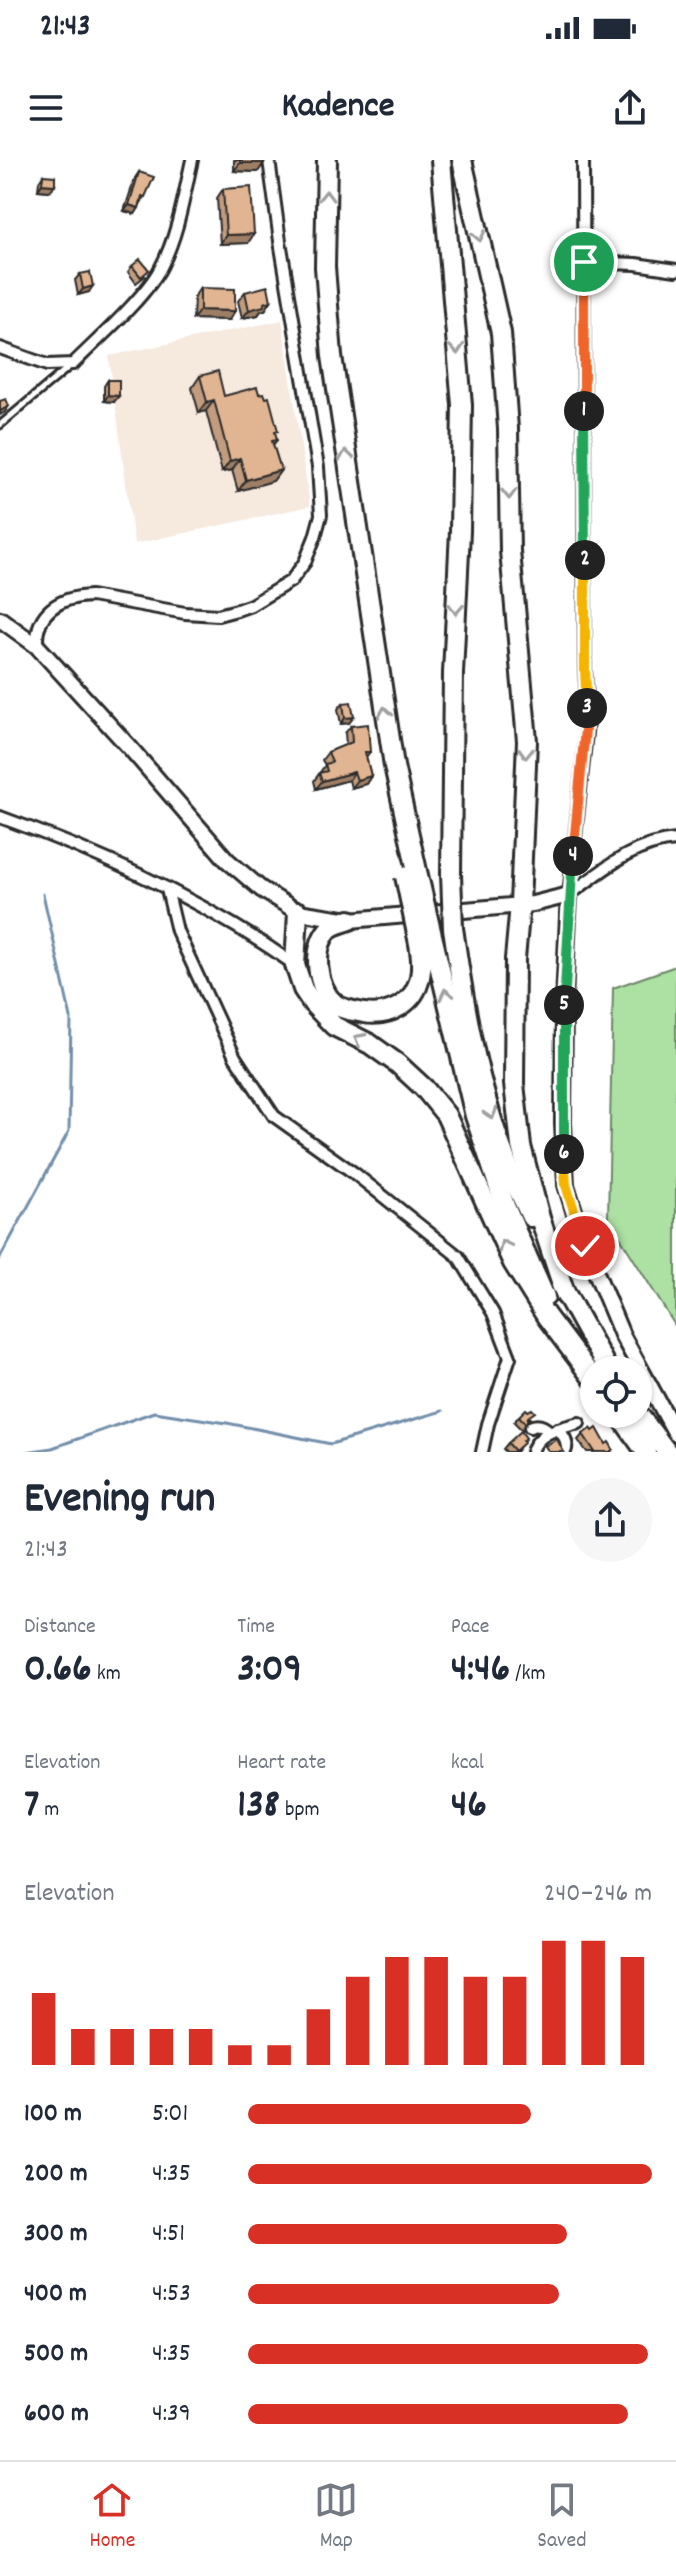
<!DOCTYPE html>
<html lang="en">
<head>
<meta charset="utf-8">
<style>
	body { margin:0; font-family:Dekko,sans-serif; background:#f6f6f7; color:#1f2937; height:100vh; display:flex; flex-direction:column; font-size:30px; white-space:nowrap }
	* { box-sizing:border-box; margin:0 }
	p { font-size:26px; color:#747a83 }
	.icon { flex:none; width:44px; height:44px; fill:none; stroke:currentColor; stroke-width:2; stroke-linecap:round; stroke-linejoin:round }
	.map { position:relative; height:1292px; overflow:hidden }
	.side { display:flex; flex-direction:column; background:#fff; flex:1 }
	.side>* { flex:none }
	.tools { position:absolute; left:580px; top:1196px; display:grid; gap:16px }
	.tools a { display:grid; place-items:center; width:72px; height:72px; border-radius:50%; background:#fff; box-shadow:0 2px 6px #0004; font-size:40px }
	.pin { position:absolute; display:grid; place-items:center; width:68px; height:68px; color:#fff; margin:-34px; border:4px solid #fff; border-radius:50%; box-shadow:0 2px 8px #0007 }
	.km { position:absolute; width:40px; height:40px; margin:-20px; border-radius:50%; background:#222; color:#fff; font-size:22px; line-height:40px; text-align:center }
	.round { display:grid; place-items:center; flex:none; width:84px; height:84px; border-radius:42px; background:#f6f6f7 }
	.overview { display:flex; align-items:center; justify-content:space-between; height:136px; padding:0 24px }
	h1 { font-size:44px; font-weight:700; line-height:60px }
	.stats { display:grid; grid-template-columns:repeat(3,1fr); gap:12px; height:136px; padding:8px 24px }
	.stats div { display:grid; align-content:center }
	.stats b { font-size:40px; font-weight:700 }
	.stats small { font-size:22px; font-weight:400 }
	.stats p { font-size:22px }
	.chart { height:224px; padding:16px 24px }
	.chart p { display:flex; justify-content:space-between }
	.chart svg { width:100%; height:144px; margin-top:8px; stroke:#d93025; stroke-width:6 }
	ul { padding:0 24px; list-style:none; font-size:26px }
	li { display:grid; grid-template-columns:128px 96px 1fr; align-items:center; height:60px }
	li i { height:20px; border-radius:10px; background:#d93025 }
	.status { display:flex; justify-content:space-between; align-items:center; height:56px; padding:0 40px; background:#fff; direction:ltr }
	.status svg { height:22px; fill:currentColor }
	header { display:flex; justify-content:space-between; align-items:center; height:104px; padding:0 24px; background:#fff; font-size:36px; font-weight:700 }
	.menu { display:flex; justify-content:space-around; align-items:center; height:112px; border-top:2px solid #e0e1e3; background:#fff; font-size:22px; color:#747a83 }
	.menu a { display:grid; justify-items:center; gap:4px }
	.menu .selected { color:#d93025 }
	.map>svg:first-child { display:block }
	.built { fill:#f6e9de }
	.green { fill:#ace1a3; stroke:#6c8667; stroke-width:2 }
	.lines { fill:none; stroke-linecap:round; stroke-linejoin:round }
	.stream { stroke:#728faa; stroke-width:3 }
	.lane-casing { stroke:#2b2b2b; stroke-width:11 }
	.street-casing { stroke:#2b2b2b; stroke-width:16 }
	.secondary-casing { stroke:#2b2b2b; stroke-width:20 }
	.highway-casing { stroke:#2b2b2b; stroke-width:24 }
	.lane { stroke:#fff; stroke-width:5 }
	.street { stroke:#fff; stroke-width:10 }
	.secondary { stroke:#fff; stroke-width:14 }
	.highway { stroke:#fff; stroke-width:18 }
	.highway-bridge-casing { stroke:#2b2b2b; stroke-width:24; stroke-linecap:butt }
	.highway-bridge { stroke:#fff; stroke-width:18 }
	.wall { fill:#c29c7e; stroke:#2b2b2b; stroke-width:2 }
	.shaded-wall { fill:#9e7f66; stroke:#2b2b2b; stroke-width:2 }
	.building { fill:#e2b592; stroke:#2b2b2b; stroke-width:2 }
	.oneway { stroke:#a0a0a0 }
	.split-1-casing { stroke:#fff; stroke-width:16 }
	.split-2-casing { stroke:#fff; stroke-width:16 }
	.split-3-casing { stroke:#fff; stroke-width:16 }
	.split-4-casing { stroke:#fff; stroke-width:16 }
	.split-5-casing { stroke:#fff; stroke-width:16 }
	.split-6-casing { stroke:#fff; stroke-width:16 }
	.split-7-casing { stroke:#fff; stroke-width:16 }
	.split-1 { stroke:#f0652b; stroke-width:10 }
	.split-2 { stroke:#22a559; stroke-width:10 }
	.split-3 { stroke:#f5b400; stroke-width:10 }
	.split-4 { stroke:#f0652b; stroke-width:10 }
	.split-5 { stroke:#22a559; stroke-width:10 }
	.split-6 { stroke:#22a559; stroke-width:10 }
	.split-7 { stroke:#f5b400; stroke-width:10 }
</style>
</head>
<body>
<div class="status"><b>21:43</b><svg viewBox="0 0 49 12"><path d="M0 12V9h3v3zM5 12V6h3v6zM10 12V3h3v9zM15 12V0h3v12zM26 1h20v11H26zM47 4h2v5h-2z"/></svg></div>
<header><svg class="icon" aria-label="menu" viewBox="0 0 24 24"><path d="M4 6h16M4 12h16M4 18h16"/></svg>Kadence<svg class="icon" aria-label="share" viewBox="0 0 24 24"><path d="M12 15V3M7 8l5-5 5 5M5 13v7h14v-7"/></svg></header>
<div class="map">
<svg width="676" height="1292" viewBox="0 0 676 1292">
	<rect width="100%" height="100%" fill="#fff"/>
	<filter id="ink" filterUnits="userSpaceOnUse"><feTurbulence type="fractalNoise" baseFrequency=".0125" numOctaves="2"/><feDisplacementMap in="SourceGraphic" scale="16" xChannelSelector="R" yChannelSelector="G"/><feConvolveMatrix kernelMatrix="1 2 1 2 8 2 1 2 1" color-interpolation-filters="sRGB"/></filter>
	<g filter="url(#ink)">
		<path class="built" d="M282 160 310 346 134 384 109 196Z"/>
		<path class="green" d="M676 806V1167L608 1058 613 828Z"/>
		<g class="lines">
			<g class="stream">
				<path d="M0 1098 69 971 71 858 43 734"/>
				<path d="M26 1292 52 1288 154 1252 227 1263 331 1284 442 1251"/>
			</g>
			<defs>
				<path id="lane" d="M0 265 70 206"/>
				<g id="street">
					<path d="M584 102 636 104 676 110"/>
					<path d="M0 188 47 205 73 204C99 178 145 138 161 107 178 75 184 35 192 0"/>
					<path d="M37 486C35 452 59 437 91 436L185 453 218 455 237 450 251 445 291 421 305 402 315 377 321 355 318 307 280 81 269 0"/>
					<path d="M0 657C103 694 205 741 295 805"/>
					<path d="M167 729 177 771 235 897 274 956 354 1013 458 1096 493 1153 510 1197 488 1264 482 1292"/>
					<path d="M569 735 588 554 585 510 583 0"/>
					<path d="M569 735C602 711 633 683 676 680"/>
					<path d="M530 1267C538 1263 545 1267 550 1272"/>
					<path d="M558 1269C564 1276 569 1282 565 1292"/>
					<path d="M532 1292C537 1272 561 1268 579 1263"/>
				</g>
				<path id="secondary" d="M0 459 37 486 131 589 227 700 261 729 298 752 350 760 533 744 569 735 564 840 563 963 566 1025 585 1086 622 1175 676 1274"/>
				<g id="highway">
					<path d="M327 0 325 107 332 196 394 606 417 711"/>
					<path d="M441 0 462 245 460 371 453 513 451 714"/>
					<path d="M462 0 501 173 508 269 510 391 527 581 520 744 515 799 514 924 521 986 540 1058 566 1136"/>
					<path d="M298 752 295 805 303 829 313 844 334 866 370 884 398 904 424 928 446 955 513 1103 546 1156 594 1220"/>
					<path d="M350 760C343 763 333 764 328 770 312 789 316 828 335 844 342 850 355 851 364 853 390 857 415 843 420 817 423 803 420 787 417 774"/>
					<path d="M430 767 475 956 505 1046 545 1137"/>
					<path d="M453 768C464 844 477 923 504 995 511 1016 522 1037 531 1057"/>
					<path d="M561 1125 608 1210"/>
					<path d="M619 1254 646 1292"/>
					<path d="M638 1254 667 1292"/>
				</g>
			</defs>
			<use href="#lane" class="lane-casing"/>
			<use href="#street" class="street-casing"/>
			<use href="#secondary" class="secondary-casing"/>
			<use href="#highway" class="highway-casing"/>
			<use href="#lane" class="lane"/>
			<use href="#street" class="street"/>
			<use href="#secondary" class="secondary"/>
			<use href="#highway" class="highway"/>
			<defs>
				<g id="highway-bridge">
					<path d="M417 711 430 767"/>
					<path d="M451 714 453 768"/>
					<path d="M405 716 417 774"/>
				</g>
			</defs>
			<use href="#highway-bridge" class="highway-bridge-casing"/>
			<use href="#highway-bridge" class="highway-bridge"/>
		</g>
		<g class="wall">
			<path d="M234 0H264L258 12 234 11Z"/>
			<path d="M139 12 145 37 141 43 135 54 124 51 135 18Z"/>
			<path d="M43 15 50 31 38 30 39 21Z"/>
			<path d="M223 29 248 83 220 84 217 38Z"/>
			<path d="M132 106 145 116 136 123 128 112Z"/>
			<path d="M80 114 89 132 78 135 75 120Z"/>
			<path d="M200 128 229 160 193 159 194 137Z"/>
			<path d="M245 132 271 141 265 150 261 151 258 155 242 158 238 141Z"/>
			<path d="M200 216 224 236 259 234 277 280 273 285 281 310 273 321 238 331 232 310 222 312 206 251 199 253 192 228Z"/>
			<path d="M108 220 114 242 104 241V226Z"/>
			<path d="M343 543 349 563 341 564 338 549Z"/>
			<path d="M351 566 370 592 366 597 371 616 366 624 351 628 349 620 316 629 314 621 325 605 322 600 328 592 346 585 345 573Z"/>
			<path d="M519 1256 530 1258 527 1261 522 1270 514 1262Z"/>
			<path d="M583 1274 611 1292H587L578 1280Z"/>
			<path d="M523 1282 516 1292H506L503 1289 508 1283Z"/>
		</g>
		<g class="shaded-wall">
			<path d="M240 3H264L258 12 234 11Z"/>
			<path d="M42 24 55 25 50 31 38 30Z"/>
			<path d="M129 45 139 48 135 54 124 51Z"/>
			<path d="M254 74 248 83 220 84 226 75Z"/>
			<path d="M93 126 89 132 78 135 83 129Z"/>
			<path d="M271 141 265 150 261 151 258 155 242 158 249 150 264 143Z"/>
			<path d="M200 150 235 151 229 160 193 159Z"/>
			<path d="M108 235 119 236 114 242 104 241Z"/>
			<path d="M214 240 206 251 199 253 207 242Z"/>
			<path d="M9 246 5 252 0 255V251Z"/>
			<path d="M240 298 232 310 222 312 230 301Z"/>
			<path d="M281 310 273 321 238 331 246 320Z"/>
			<path d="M354 557 349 563 341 564 345 558Z"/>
			<path d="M354 612 349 620 316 629 322 621Z"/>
			<path d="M371 616 366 624 351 628 357 620Z"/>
		</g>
		<g class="building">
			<rect x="240" y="0" width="24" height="3"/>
			<path d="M139 12 154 17 145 37 142 36 139 48 129 45Z"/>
			<path d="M43 15 55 16V25L42 24Z"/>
			<path d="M251 27 254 74 226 75 223 29Z"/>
			<path d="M140 99 149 110 141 117 132 106Z"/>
			<path d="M90 112 93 126 83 129 80 114Z"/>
			<path d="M268 126 271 141 264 143V146L249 150 245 132Z"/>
			<path d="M200 128 235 129V151L200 150Z"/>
			<path d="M218 211 224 236 257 227 259 234 264 233 266 238 269 237 278 271 275 272 277 280 272 281 281 310 246 320 240 298 230 301 214 240 207 242 200 216Z"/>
			<path d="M108 220H119V236L108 235Z"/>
			<path d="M6 239 9 246 0 251V241Z"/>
			<path d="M351 542 354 557 345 558 343 543Z"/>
			<path d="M368 564 370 592H365L371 616 357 620 354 612 322 621 319 613 327 611 325 604 332 602 328 592 352 582 351 566Z"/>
			<path d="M526 1249 528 1251 532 1249 535 1252 528 1257 526 1264 519 1256Z"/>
			<path d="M591 1268 593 1271 597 1268 606 1284 609 1282 613 1289 610 1292H595L583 1274Z"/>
			<path d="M521 1271 526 1278 523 1281 524 1283 515 1291 508 1283Z"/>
			<path d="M557 1279 563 1291 564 1292H549L545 1286Z"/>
		</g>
		<defs><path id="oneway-chevron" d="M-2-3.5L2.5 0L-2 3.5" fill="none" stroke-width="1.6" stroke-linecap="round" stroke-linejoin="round" transform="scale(2)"/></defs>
		<g class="oneway">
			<use href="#oneway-chevron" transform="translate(326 36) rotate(-89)"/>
			<use href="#oneway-chevron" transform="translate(479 76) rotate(78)"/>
			<use href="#oneway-chevron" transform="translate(457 189) rotate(85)"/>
			<use href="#oneway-chevron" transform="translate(346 295) rotate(-98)"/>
			<use href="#oneway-chevron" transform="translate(509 334) rotate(89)"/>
			<use href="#oneway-chevron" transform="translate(456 449) rotate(93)"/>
			<use href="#oneway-chevron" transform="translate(385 552) rotate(-99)"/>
			<use href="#oneway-chevron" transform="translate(526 593) rotate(92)"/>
			<use href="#oneway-chevron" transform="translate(446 834) rotate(-103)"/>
			<use href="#oneway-chevron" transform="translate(359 879) rotate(-152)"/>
			<use href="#oneway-chevron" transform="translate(491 954) rotate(73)"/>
			<use href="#oneway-chevron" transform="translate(504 1085) rotate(-115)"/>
		</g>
	</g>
	<g class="lines" filter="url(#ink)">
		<defs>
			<path id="split-1" d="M584 102V251"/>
			<path id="split-2" d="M584 251 585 400"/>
			<path id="split-3" d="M585 400V510L587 548"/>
			<path id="split-4" d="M573 696 587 548"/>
			<path id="split-5" d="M564 845 573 696"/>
			<path id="split-6" d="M564 845V994"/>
			<path id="split-7" d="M564 994 566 1025 585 1086"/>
		</defs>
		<use href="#split-1" class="split-1-casing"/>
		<use href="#split-2" class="split-2-casing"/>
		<use href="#split-3" class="split-3-casing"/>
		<use href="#split-4" class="split-4-casing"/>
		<use href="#split-5" class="split-5-casing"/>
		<use href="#split-6" class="split-6-casing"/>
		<use href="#split-7" class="split-7-casing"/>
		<use href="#split-1" class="split-1"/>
		<use href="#split-2" class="split-2"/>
		<use href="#split-3" class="split-3"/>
		<use href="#split-4" class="split-4"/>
		<use href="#split-5" class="split-5"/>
		<use href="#split-6" class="split-6"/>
		<use href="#split-7" class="split-7"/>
	</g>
</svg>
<div class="tools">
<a><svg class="icon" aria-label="locate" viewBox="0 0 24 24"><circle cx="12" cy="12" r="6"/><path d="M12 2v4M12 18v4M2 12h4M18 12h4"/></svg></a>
</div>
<div class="pin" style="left:584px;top:102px;background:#1e9e55"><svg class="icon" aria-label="arrive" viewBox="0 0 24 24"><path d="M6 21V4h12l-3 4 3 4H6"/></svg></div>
<div class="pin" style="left:585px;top:1086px;background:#d93025"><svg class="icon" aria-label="check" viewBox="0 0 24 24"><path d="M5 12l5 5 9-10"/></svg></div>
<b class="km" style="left:584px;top:251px">1</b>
<b class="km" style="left:585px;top:400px">2</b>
<b class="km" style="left:587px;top:548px">3</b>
<b class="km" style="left:573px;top:696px">4</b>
<b class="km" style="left:564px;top:845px">5</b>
<b class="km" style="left:564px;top:994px">6</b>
</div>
<section class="side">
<div class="overview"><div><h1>Evening run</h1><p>21:43</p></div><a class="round"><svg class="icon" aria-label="share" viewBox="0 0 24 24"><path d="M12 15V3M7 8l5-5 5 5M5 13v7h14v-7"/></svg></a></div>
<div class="stats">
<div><p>Distance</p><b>0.66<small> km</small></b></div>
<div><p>Time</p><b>3:09</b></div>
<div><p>Pace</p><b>4:46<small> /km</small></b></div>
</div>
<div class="stats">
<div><p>Elevation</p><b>7<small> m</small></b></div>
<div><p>Heart rate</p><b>138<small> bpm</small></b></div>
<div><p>kcal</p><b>46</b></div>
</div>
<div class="chart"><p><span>Elevation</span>240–246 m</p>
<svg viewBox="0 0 160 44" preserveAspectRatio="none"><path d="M5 44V22M15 44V33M25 44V33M35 44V33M45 44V33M55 44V38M65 44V38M75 44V27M85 44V17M95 44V11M105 44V11M115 44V17M125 44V17M135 44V6M145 44V6M155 44V11"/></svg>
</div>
<ul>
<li><b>100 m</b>5:01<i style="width:70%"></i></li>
<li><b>200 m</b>4:35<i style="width:100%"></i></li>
<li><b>300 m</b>4:51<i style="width:79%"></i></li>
<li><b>400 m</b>4:53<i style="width:77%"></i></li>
<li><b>500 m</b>4:35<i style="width:99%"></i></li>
<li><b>600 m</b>4:39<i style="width:94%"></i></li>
</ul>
</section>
<nav class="menu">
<a class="selected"><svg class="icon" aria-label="home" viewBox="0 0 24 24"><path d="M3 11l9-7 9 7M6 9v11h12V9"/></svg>Home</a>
<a><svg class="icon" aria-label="map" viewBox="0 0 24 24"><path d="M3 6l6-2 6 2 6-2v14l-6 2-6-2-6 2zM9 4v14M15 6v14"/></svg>Map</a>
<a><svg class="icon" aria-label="saved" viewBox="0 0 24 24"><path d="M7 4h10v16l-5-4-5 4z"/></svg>Saved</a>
</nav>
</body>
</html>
